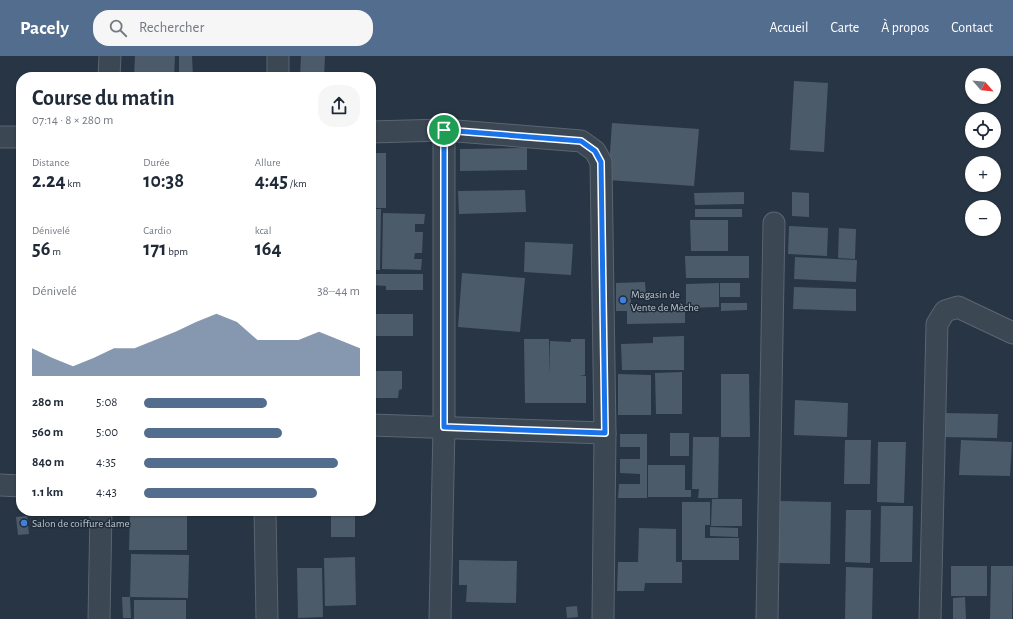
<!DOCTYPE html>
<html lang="fr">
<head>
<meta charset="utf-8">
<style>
	body { margin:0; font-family:"Alegreya Sans",sans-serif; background:#f6f6f7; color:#1f2937; height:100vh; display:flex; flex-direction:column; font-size:15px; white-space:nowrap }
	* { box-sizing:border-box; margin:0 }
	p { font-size:13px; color:#747a83 }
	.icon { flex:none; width:22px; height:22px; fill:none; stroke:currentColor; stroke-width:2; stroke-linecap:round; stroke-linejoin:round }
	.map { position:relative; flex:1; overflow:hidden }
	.drawer { position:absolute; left:16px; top:16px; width:360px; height:444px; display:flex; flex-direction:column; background:#fff; border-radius:16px; box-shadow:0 1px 3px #0004 }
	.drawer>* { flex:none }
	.needle { width:26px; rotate:117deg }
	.controls { position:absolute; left:965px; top:12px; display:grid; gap:8px }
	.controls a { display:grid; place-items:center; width:36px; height:36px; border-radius:50%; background:#fff; box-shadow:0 1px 3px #0004; font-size:20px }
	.pin { position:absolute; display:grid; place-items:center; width:34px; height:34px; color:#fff; margin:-17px; border:2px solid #fff; border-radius:50%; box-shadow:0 1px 4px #0007 }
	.round { display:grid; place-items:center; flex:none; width:42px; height:42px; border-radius:16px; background:#f6f6f7 }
	.headline { display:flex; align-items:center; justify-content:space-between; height:68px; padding:0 16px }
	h1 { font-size:22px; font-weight:600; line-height:30px }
	.metrics { display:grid; grid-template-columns:repeat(3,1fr); gap:6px; height:68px; padding:4px 16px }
	.metrics div { display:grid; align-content:center }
	.metrics b { font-size:20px; font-weight:600 }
	.metrics small { font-size:11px; font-weight:400 }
	.metrics p { font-size:11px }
	.chart { height:112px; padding:8px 16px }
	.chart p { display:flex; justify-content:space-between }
	.chart svg { width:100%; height:72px; margin-top:4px; fill:#536d8e; opacity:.7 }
	ul { padding:0 16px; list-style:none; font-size:13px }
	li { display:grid; grid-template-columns:64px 48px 1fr; align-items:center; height:30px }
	li i { height:10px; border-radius:5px; background:#536d8e }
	header { display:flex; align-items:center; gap:24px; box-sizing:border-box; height:56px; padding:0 20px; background:#536d8e; color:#fff }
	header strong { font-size:19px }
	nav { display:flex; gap:22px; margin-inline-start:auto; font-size:14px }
	.search { width:280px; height:36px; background:#f6f6f7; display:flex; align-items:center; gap:10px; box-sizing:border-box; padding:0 14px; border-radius:16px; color:#747a83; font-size:15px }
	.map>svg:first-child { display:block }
	.building { fill:#4c5b6a }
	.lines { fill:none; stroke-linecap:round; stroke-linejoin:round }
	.minor-casing { stroke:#5b6571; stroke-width:23 }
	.minor { stroke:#3c4754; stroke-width:21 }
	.route-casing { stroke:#fff; stroke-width:8 }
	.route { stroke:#1a73e8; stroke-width:5 }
	.shop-dot { fill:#3f7fe0; stroke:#202c39; stroke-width:1.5 }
	.labels { text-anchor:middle; stroke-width:3; stroke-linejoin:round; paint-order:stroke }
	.poi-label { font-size:11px; fill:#bac2cd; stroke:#202c39; text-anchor:start }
</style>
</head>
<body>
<header>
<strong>Pacely</strong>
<div class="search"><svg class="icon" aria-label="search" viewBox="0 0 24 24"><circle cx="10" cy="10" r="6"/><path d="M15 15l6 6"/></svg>Rechercher</div>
<nav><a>Accueil</a><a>Carte</a><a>À propos</a><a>Contact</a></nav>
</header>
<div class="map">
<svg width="1013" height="563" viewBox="0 0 1013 563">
	<rect width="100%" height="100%" fill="#273544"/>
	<g class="building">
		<path d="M135 0H175L174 21H134Z"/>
		<path d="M179 0H192L193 21H179Z"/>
		<path d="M301 0H325L324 21H300Z"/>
		<path d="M794 25 828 27 824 96 790 94Z"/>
		<path d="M612 67 699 73 694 130 608 124Z"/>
		<path d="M527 92V114L460 115V93Z"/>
		<rect x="371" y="97" width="15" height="55"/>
		<path d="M525 134 526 156 459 158 458 135Z"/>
		<path d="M744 136V148L695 149 694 137Z"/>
		<path d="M792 136 809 137V161L792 160Z"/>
		<path d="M372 153H381L380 214H371Z"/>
		<rect x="695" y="153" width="47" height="8"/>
		<path d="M383 157 425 158 424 168H415V176H423L422 197H415L414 203H422L421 214 382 213Z"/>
		<path d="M690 164H728V195H691Z"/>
		<path d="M789 170 828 172 827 200 788 198Z"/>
		<path d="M839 172 856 173 855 203 838 202Z"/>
		<path d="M525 186 573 188 571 219 524 216Z"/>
		<path d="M685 200H749V222H686Z"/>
		<path d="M795 201 857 204 856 226 794 223Z"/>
		<path d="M462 217 525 222 520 276 458 271Z"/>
		<path d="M371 218H423V234H386V230L371 229Z"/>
		<path d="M645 226 646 239 631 240V255H685V267L627 268V255H616V227Z"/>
		<path d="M719 227V251L686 252V228Z"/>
		<rect x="720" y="227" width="20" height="14"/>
		<path d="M794 231 856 233V255L793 253Z"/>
		<path d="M721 247H747V254L721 255Z"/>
		<rect x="371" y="258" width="42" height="22"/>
		<path d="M684 280V314H622L621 288 653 287V281Z"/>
		<path d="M524 283H549V319L550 285 571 286V283H585V319L579 320H586V347H525Z"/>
		<path d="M371 315H402V333L399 334 398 342H371Z"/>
		<path d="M682 316V358H656L655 317Z"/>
		<path d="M618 318 651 319V359H618Z"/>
		<path d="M721 318H749L750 381H721Z"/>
		<path d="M795 344 848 347 847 381 794 379Z"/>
		<path d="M942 357 998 358 997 382 941 381Z"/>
		<rect x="670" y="377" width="19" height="23"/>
		<path d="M620 378H647V442H618L619 428H640V418L620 417V403H640V391H620Z"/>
		<path d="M693 381H719L718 442H698L699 433H692Z"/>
		<path d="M845 384H871L870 428H844Z"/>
		<path d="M961 384 1012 386 1010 420 959 419Z"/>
		<path d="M878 386H906L904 447 877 446Z"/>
		<path d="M648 409H685V434H691V441H648Z"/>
		<path d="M712 443H742V470H711Z"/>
		<path d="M780 445 831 446 830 508 778 507Z"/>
		<path d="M682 446H710V469H705V482H739V504H682Z"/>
		<path d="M881 450H913L912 506H880Z"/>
		<path d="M846 454H871L870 507 845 506Z"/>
		<path d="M130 455H187V494H129Z"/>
		<rect x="331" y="455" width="24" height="26"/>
		<path d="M27 460 29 478 18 479 16 461Z"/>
		<path d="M710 471 738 472V481L710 480Z"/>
		<path d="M639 472 676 473V506H682V527H645L644 535H617L618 506H638Z"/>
		<path d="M131 498 189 499 188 542 130 541 131 562H123L122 541H130Z"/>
		<path d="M355 501 356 549 325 550 324 502Z"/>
		<path d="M459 504 517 505 516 547 466 546 467 529H459Z"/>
		<rect x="951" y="510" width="36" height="30"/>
		<path d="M991 510H1013L1012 563H990Z"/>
		<path d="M846 511 873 512 872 563H845Z"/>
		<path d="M297 512H322L323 561 298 562Z"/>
		<path d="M965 541 966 563H953V542Z"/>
		<rect x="134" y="544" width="52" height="19"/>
		<path d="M577 550 578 561 567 562 566 551Z"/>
	</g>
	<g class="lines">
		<defs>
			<g id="minor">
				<path d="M278 0V21"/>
				<path d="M109 21 110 0"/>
				<path d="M371 76 444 74 581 85 595 95 601 106 605 377 603 563"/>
				<path d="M0 81H21"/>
				<path d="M371 369 605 377"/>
				<path d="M0 429 21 430"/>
				<path d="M265 455 267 563"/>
				<path d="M99 563 101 455"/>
				<path d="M440 563 444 371V74"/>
				<path d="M767 563 774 167"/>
				<path d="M930 563 937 268 945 255 958 251 1013 277"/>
			</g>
		</defs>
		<use href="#minor" class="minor-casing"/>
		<use href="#minor" class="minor"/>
	</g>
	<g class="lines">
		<defs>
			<path id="route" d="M444 74 581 85 595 95 601 106 605 377 444 371Z"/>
		</defs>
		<use href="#route" class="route-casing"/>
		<use href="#route" class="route"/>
	</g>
	<g class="shop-dot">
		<circle cx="623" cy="244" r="4"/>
		<circle cx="24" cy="467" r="4"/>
	</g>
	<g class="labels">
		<g class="poi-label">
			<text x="631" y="242">Magasin de<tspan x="631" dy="13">Vente de Mèche</tspan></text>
			<text x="32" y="471">Salon de coiffure dame</text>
		</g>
	</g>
</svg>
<div class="controls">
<a><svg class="needle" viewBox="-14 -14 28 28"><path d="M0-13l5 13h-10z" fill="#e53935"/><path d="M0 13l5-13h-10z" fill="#747a83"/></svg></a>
<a><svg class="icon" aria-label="locate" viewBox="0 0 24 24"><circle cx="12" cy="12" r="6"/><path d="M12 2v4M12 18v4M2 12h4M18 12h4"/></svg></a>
<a>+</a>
<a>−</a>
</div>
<div class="pin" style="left:444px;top:74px;background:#1e9e55"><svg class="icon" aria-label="arrive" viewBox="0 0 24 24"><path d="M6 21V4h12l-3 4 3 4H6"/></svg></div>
<section class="drawer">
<div class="headline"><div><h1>Course du matin</h1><p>07:14 · 8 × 280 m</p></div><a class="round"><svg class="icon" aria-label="share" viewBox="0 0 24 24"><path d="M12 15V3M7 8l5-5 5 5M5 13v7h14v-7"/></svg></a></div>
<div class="metrics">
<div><p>Distance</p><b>2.24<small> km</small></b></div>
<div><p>Durée</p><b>10:38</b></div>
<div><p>Allure</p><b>4:45<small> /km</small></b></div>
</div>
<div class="metrics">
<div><p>Dénivelé</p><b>56<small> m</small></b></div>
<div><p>Cardio</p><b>171<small> bpm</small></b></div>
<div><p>kcal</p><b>164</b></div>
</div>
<div class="chart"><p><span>Dénivelé</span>38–44 m</p>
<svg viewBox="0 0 160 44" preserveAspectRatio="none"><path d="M0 44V27L10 33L20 38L30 33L40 27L50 27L60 22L70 17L80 11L90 6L100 11L110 22L120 22L130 22L140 17L150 22L160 27V44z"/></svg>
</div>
<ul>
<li><b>280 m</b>5:08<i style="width:57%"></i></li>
<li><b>560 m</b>5:00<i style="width:64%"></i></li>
<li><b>840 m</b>4:35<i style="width:90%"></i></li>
<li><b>1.1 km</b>4:43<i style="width:80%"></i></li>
</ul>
</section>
</div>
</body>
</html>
